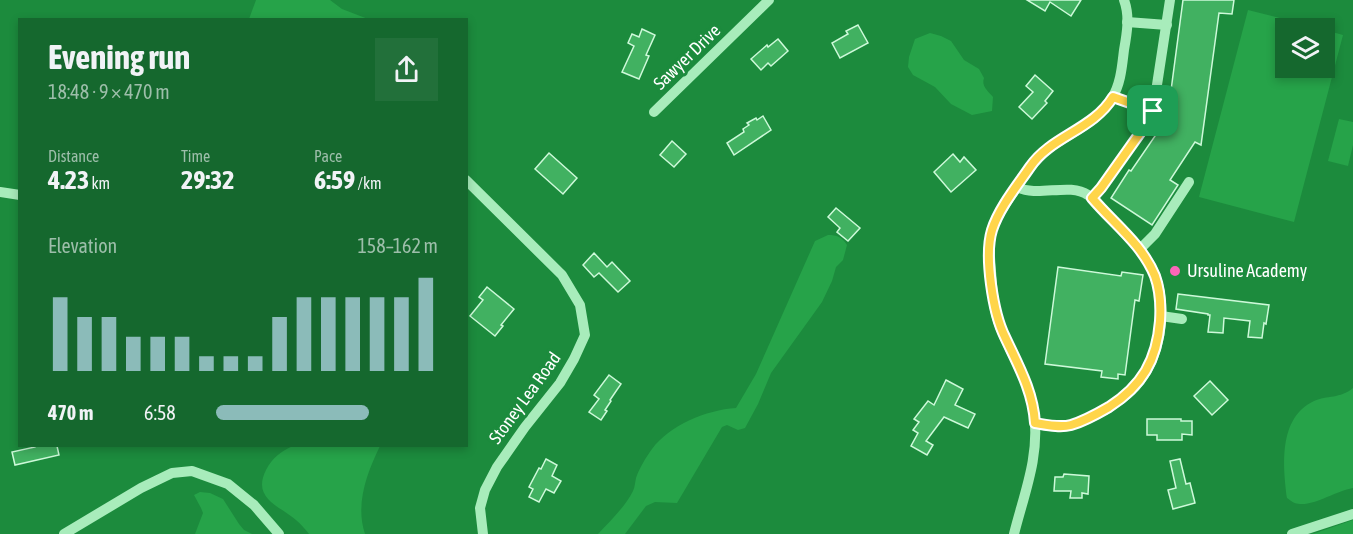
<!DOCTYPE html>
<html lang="en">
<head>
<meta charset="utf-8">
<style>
	body { margin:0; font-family:"Asap Condensed",sans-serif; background:#22703a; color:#f1f3f6; height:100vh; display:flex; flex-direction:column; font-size:22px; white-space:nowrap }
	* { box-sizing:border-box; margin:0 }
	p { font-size:20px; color:#9dbeaa }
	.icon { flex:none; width:33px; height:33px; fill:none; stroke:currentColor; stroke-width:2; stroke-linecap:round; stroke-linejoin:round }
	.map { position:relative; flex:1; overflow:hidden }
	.side { position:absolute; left:18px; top:18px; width:450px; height:429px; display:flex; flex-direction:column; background:#15682e; border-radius:0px; box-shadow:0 3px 9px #0003 }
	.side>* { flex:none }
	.controls { position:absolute; left:1275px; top:18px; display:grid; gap:12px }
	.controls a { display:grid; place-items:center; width:60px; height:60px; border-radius:0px; background:#15682e; box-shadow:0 3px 9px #0003; font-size:30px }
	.pin { position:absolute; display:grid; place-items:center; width:51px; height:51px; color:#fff; margin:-26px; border-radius:12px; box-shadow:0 3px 9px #0006 }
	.round { display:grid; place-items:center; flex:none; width:63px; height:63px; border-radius:0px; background:#22703a }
	.overview { display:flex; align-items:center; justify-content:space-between; height:102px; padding:0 30px }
	h1 { font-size:33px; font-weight:700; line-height:45px }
	.figures { display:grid; grid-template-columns:repeat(3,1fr); gap:9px; height:102px; padding:6px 30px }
	.figures div { display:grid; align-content:center }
	.figures b { font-size:26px; font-weight:700 }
	.figures small { font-size:16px; font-weight:400 }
	.figures p { font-size:16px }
	.chart { height:168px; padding:12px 30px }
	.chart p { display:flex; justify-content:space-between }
	.chart svg { width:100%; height:108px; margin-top:6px; stroke:#8bbbb9; stroke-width:6 }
	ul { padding:0 30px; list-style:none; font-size:20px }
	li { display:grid; grid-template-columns:96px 72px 1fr; align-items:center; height:45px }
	li i { height:15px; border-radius:8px; background:#8bbbb9 }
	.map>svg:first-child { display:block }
	.green { fill:#26a349 }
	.building { fill:#41b161; stroke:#cdf9d9; stroke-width:1.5 }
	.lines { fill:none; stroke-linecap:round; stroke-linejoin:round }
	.minor { stroke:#a8ecbb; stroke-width:10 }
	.route-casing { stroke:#fff; stroke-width:12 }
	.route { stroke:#ffd54a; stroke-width:8 }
	.poi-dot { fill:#fc66b9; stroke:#1c8b3d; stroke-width:2 }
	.labels { text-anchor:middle; stroke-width:6; stroke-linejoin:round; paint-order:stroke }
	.street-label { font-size:18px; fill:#fff; stroke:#1c8b3d }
	.poi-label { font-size:18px; fill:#fff; stroke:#1c8b3d; text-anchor:start }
</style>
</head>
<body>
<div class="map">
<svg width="1353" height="534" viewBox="0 0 1353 534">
	<rect width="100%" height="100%" fill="#1c8b3d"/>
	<g class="green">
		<path d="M256 0H330L342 9 368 19H249Z"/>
		<path d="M1248 10 1319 28H1286V68H1324L1325 30 1343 35 1294 222 1199 197Z"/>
		<path d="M930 33 941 36 951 41 964 60 979 69 984 78C981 86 988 91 993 97L992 111 972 115 951 104 935 87 913 75 908 67 909 57 915 39Z"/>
		<path d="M1339 119 1353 122V145L1348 166 1328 161Z"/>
		<path d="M828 235C837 235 842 237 847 245L843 260 836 267 832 281 822 302 771 373 758 404 745 428 738 430 727 425 722 427 677 503 655 502 646 506 625 534H598C610 521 625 507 633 491 635 487 635 482 636 478 639 469 646 457 652 449 670 425 706 410 736 408L756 374 815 241Z"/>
		<path d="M1353 388V488C1336 491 1316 505 1300 504 1295 504 1291 501 1287 498 1283 466 1278 418 1314 401 1327 395 1340 399 1353 388Z"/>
		<path d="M293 446H380C367 473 355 504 365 534H309C305 529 301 524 296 520 278 505 252 498 266 470 272 458 281 451 293 446Z"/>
		<path d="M200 492 210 493 223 499 239 524 244 530 252 534H195L203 513 201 508 194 495Z"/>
		<path d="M1353 520V534H1313Z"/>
	</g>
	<g class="building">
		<path d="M1027 0H1081L1071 16 1050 2 1045 11Z"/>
		<path d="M1183 0H1234L1232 14 1219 13 1201 145 1195 142 1170 180 1178 185 1152 225 1111 198 1129 170 1131 171 1164 123 1168 113Z"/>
		<path d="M858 25 868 43 840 58 832 43 848 34 846 31Z"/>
		<path d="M642 29 655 35 646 55 649 56 639 79 622 72 634 46 628 43 632 34 639 37Z"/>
		<path d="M778 39 788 51 771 66 768 63 761 70 751 59 767 45 768 47Z"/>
		<path d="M1035 75 1053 91 1045 101 1047 103 1032 119 1019 107 1033 92 1026 86Z"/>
		<path d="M763 116 771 130 734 155 727 143 744 132 743 129 749 125 747 123 756 118 757 120Z"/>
		<path d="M672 141 686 154 674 167 660 155Z"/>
		<path d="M549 153 577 178 563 194 535 169Z"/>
		<path d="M953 154 960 162 964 157 976 170 951 192 934 172Z"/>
		<path d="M836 208 860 228 848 241 837 232 840 228 828 217Z"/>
		<path d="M594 253 607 267 612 262 630 281 618 292 599 273 594 277 583 265Z"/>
		<path d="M1058 267 1121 276 1122 272 1143 275 1139 301 1135 300 1125 375 1118 374V379L1101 377 1102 371 1045 364Z"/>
		<path d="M487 287 514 309 501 325 503 326 495 336 470 316 483 300 479 297Z"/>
		<path d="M1178 294 1269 305 1266 324 1264 323 1262 338 1248 337 1250 321 1224 318 1223 333 1208 332 1210 315H1208V314L1176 309Z"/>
		<path d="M609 375 621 384 610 400 611 401 605 410 607 411 601 420 589 412 599 399 594 395Z"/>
		<path d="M946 380 963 389 955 405 975 414 968 428 944 417 926 441 933 445 927 455 911 446 918 433 913 430 919 422 914 419 928 401 934 405Z"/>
		<path d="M1210 381 1228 400 1212 415 1194 396Z"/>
		<path d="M1147 419H1181V421H1192V435L1182 434V440H1157V435H1147Z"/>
		<path d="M35 446H57L59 455 15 465 12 452 35 447Z"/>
		<path d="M546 459 557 465 552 476 561 481 554 493 546 489 539 502 529 497 533 489 529 487 539 468 541 469Z"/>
		<path d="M1180 459 1186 484 1190 483 1195 503 1173 509 1168 490 1176 488 1170 461Z"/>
		<path d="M1064 474 1089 476 1088 494 1082 493V498H1070L1071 491H1054L1055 477H1063Z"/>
	</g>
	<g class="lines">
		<g class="minor">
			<path d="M1127 22 1167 25"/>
			<path d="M1113 97 1153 111"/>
			<path d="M654 112 769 0"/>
			<path d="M466 180 562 275 580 305 585 335 574 359 560 383 525 427 497 467 485 490 480 508 483 534"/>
			<path d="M1017 187C1038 198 1069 182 1088 195 1096 200 1101 209 1107 215 1127 237 1150 254 1158 284 1167 320 1158 365 1131 391 1123 399 1114 404 1105 410 1094 416 1080 424 1067 426 1056 427 1046 425 1035 423"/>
			<path d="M0 192 20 195"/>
			<path d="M1092 198 1101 188 1145 126 1153 111 1170 0"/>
			<path d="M1140 249 1155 234 1189 182"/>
			<path d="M1161 316 1182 319"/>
			<path d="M64 534 141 488 172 473 192 471 228 484 254 505 279 534"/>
			<path d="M1014 534C1024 494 1040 456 1034 414 1030 379 1009 353 998 321 993 305 992 288 991 271 990 258 988 243 992 230 997 214 1008 201 1017 187 1026 174 1033 161 1045 151 1068 133 1097 124 1112 98 1121 83 1122 66 1124 50 1127 33 1130 16 1124 0"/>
			<path d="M1292 534 1353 514"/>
		</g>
	</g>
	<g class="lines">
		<defs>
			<path id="route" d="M1113 97 1153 111 1145 126 1101 188 1092 198C1114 224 1142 244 1155 276 1160 290 1161 306 1160 321 1157 360 1142 386 1109 407 1097 414 1085 421 1071 425 1060 428 1047 425 1035 423 1033 391 1018 365 1005 337 993 313 984 256 992 230 999 208 1017 186 1030 167 1051 136 1093 130 1113 97Z"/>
		</defs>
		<use href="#route" class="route-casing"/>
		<use href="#route" class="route"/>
	</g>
	<circle class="poi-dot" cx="1175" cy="271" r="6"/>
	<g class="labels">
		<g class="street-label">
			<text transform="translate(687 57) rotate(-44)" y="6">Sawyer Drive</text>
			<text transform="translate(525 398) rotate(-54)" y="6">Stoney Lea Road</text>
		</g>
		<g class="poi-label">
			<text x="1187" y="277">Ursuline Academy</text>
		</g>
	</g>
</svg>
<div class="controls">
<a><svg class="icon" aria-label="layers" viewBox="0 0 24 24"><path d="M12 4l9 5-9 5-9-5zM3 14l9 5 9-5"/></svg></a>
</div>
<div class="pin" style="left:1153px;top:111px;background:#1e9e55"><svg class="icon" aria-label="arrive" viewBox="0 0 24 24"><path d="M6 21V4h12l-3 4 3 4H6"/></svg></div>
<section class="side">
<div class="overview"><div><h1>Evening run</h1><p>18:48 · 9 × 470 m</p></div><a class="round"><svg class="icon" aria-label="share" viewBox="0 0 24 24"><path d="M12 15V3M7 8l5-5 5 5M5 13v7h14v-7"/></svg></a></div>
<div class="figures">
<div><p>Distance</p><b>4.23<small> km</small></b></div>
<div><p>Time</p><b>29:32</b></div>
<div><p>Pace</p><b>6:59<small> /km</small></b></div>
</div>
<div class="chart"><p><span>Elevation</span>158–162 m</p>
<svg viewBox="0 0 160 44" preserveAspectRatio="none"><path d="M5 44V14M15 44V22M25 44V22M35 44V30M45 44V30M55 44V30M65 44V38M75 44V38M85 44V38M95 44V22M105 44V14M115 44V14M125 44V14M135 44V14M145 44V14M155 44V6"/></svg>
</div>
<ul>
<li><b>470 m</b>6:58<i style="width:69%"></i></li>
</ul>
</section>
</div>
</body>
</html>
